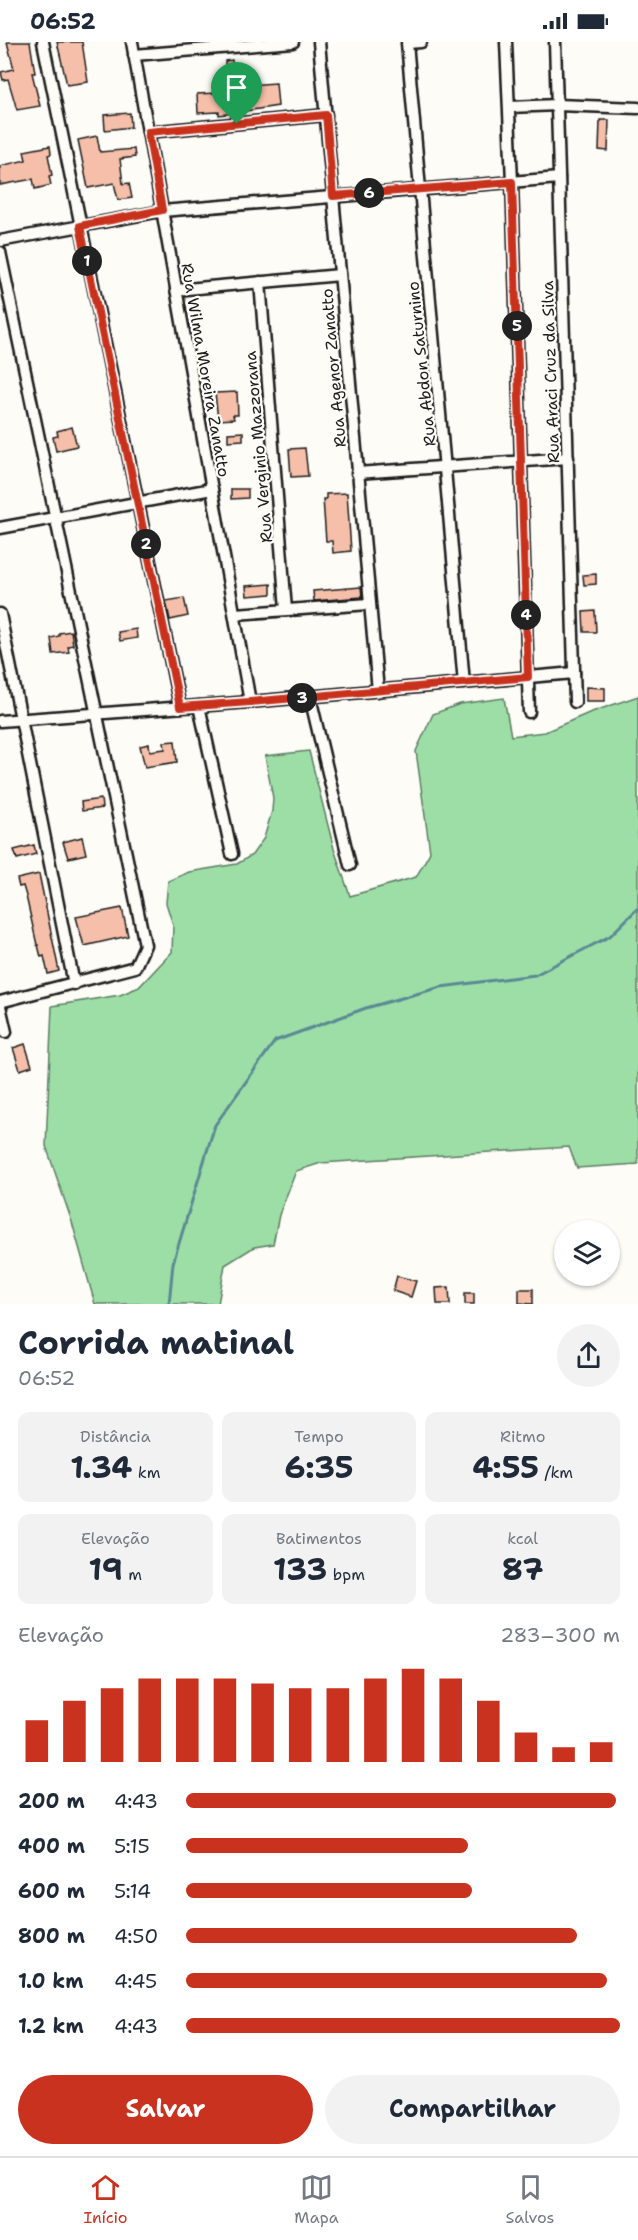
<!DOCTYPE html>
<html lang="pt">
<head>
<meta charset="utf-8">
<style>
	body { margin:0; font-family:"Shantell Sans",sans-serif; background:#f2f2f3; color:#1f2937; height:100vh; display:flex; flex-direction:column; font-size:22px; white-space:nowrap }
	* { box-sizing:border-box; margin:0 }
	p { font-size:20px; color:#747a83 }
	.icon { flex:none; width:33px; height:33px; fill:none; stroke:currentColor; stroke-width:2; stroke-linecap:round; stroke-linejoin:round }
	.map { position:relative; height:1262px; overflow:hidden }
	.sheet { display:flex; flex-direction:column; background:#fff; flex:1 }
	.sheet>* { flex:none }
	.fabs { position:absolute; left:554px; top:1178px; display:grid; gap:12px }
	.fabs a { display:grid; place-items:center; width:66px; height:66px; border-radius:50%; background:#fff; box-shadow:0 2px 4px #0004; font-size:30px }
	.pin { position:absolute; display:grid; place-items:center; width:51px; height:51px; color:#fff; margin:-62px -26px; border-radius:50% 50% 50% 0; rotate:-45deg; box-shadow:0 0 6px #0007 }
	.pin .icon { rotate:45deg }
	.km { position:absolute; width:30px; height:30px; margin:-15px; border-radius:50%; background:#222; color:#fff; font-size:16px; line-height:30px; text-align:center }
	.round { display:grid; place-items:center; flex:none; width:63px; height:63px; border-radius:32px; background:#f2f2f3 }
	.summary { display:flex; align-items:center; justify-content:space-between; height:102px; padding:0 18px }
	h1 { font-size:33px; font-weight:700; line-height:45px }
	.stats { display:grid; grid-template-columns:repeat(3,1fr); gap:9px; height:102px; padding:6px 18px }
	.stats div { display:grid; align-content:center; border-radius:12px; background:#f2f2f3; text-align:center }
	.stats b { font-size:30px; font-weight:700 }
	.stats small { font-size:16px; font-weight:400 }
	.stats p { font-size:16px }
	.chart { height:168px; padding:12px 18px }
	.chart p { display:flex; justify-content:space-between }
	.chart svg { width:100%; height:108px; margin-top:6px; stroke:#c8321e; stroke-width:6 }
	.primary-button { display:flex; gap:12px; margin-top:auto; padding:12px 18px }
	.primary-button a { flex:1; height:69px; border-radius:36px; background:#c8321e; color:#fff; font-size:24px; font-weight:700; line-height:69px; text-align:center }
	.primary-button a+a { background:#f2f2f3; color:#1f2937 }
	ul { padding:0 18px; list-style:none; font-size:20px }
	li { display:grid; grid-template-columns:96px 72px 1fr; align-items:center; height:45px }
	li i { height:15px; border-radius:8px; background:#c8321e }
	.status { display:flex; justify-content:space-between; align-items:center; height:42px; padding:0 30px; background:#fff; direction:ltr }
	.status svg { height:16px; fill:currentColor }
	.tabs { display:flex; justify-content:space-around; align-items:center; height:84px; border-top:2px solid #e0e1e3; background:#fff; font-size:16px; color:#747a83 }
	.tabs a { display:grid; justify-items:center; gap:3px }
	.tabs .selected { color:#c8321e }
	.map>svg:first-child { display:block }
	.green { fill:#9ddea7; stroke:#5c7d62; stroke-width:1.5 }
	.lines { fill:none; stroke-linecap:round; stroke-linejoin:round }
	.stream { stroke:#5a8993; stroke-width:3 }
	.building { fill:#f6bfa9; stroke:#1c1c1c; stroke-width:1.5 }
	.minor-casing { stroke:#1c1c1c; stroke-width:15 }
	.minor { stroke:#fdfcf7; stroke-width:10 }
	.route-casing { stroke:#fff; stroke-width:12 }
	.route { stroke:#c8321e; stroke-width:8 }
	.labels { text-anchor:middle; stroke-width:4.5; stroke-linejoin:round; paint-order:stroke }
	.street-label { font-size:16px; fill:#1c1c1c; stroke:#fdfcf7 }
</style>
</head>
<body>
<div class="status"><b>06:52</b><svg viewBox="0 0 49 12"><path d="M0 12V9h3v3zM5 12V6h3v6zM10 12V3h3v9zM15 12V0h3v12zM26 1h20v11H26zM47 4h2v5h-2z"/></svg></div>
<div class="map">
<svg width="638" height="1262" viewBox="0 0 638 1262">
	<rect width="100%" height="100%" fill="#fdfcf7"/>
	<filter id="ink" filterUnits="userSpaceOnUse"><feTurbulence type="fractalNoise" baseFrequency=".0167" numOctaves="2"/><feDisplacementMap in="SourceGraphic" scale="12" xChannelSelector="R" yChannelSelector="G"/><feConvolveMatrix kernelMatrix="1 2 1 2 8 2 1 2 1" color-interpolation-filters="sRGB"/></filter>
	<g filter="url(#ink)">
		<path class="green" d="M638 654V1122L577 1126 569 1105 321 1121 296 1129 279 1173 273 1202 254 1205 225 1223 218 1262H95L72 1180 46 1104 52 964 120 953 139 945 172 910 173 883 166 861 168 839 189 830 237 822 252 813 264 796 272 769 273 756 265 714 309 709 334 807 350 854 416 835 430 810 416 709 433 672 460 662 504 656 511 694 545 690 589 671Z"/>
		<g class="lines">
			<path class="stream" d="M169 1262 173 1221 215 1083 275 999 366 966 441 945 535 933 610 894 638 866"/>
		</g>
		<g class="building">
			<path d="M7 0H30L35 31H32L40 64 17 68 8 37 3 38 1 30 14 27Z"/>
			<path d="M57 0H82L88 40 67 43Z"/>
			<path d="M232 18 234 44 276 41 278 64 226 72 219 73V70L198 71 197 52 217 51V46L224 45 226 39 225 19Z"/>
			<path d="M130 71 131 85 105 88 104 73Z"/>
			<path d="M600 78H609L608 109 599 108Z"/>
			<path d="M97 94 100 110 134 107 135 115 120 117 123 142 129 141 132 156 118 158 114 141 88 146 78 98Z"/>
			<path d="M50 104 51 112 48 113 52 133 49 134 51 143 35 147 33 137 0 143V124L26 118 24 109Z"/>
			<path d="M237 350 238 373H233L234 377 218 378 215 351Z"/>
			<path d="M72 385 77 404 56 409 53 395 58 394 57 389Z"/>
			<path d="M243 390V398L228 399V391Z"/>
			<path d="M305 406 308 434 291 435 289 407Z"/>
			<path d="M231 447H248V456L231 457Z"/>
			<path d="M347 451 351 509 333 511 332 499H326L323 457H326V452Z"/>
			<path d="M596 532V542L584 543 583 533Z"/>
			<path d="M271 542V552L247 554 246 544Z"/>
			<path d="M361 545 362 555 314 559 313 549Z"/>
			<path d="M184 556 188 574 170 578 166 559Z"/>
			<path d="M595 569 596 590H584L583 570Z"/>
			<path d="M136 587 137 596 120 599 118 590Z"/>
			<path d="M71 589 73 603 68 604 69 610 53 612 51 596 59 594V591Z"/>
			<path d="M586 645 605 646V659H586Z"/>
			<path d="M175 699 177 720 145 725 140 704 149 702 150 709 165 707 164 700Z"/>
			<path d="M101 757 102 766 82 769 81 760Z"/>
			<path d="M82 795 86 812 68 816 63 800Z"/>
			<path d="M34 803 36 812 17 817 14 808Z"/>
			<path d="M39 832 59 929 48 932 44 914 41 915 38 903H37L26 854 23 844 19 845 17 837Z"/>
			<path d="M122 866 128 894 84 904 76 875Z"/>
			<path d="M25 1002 32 1024 20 1028 13 1006Z"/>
			<path d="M397 1234 416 1239 411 1255 393 1249Z"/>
			<path d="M449 1245 450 1262H437L436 1246Z"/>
			<path d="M519 1247H533V1262L519 1261Z"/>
			<rect x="465" y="1251" width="9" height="11"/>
		</g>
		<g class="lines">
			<defs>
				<g id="minor">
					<path d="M43 0 180 665"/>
					<path d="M132 0 250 660"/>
					<path d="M319 0 378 649"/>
					<path d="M421 0 407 1 464 641"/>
					<path d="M506 0 512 140 529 670"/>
					<path d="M555 0 575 660"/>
					<path d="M134 13 293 0"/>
					<path d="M510 65 557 63 638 66"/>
					<path d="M148 90 326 73"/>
					<path d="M0 199 162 169 559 136"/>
					<path d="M0 210 145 903 135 925 0 960"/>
					<path d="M260 240 286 568"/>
					<path d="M176 248 340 233"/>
					<path d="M357 431 568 416"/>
					<path d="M0 486 212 447"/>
					<path d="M0 572 74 942"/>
					<path d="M235 572 369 562"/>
					<path d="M310 655 350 823"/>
					<path d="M199 664 232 812"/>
					<path d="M0 679 250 660 574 631"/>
					<path d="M0 964 6 990"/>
				</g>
			</defs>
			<use href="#minor" class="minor-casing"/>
			<use href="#minor" class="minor"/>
		</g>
	</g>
	<g class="lines" filter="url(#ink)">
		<defs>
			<path id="route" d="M326 73 333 154 512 140 528 635 250 660 180 665 80 184 162 168 148 90Z"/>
		</defs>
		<use href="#route" class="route-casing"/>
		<use href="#route" class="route"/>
	</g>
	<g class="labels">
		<g class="street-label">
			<text transform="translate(421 322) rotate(-96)" y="6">Rua Abdon Saturnino</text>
			<text transform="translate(333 326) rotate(-95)" y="6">Rua Agenor Zanatto</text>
			<text transform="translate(206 328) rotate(80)" y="6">Rua Wilma Moreira Zanatto</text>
			<text transform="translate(550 330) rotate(-92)" y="6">Rua Araci Cruz da Silva</text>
			<text transform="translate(258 405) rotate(-95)" y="6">Rua Verginio Mazzorana</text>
		</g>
	</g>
</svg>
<div class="fabs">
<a><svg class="icon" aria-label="layers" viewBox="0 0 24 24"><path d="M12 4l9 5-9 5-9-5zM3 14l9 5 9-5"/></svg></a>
</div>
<div class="pin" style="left:237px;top:82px;background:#1e9e55"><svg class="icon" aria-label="arrive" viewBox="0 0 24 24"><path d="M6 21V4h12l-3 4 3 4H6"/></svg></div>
<b class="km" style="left:87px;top:219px">1</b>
<b class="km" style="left:146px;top:502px">2</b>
<b class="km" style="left:302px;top:656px">3</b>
<b class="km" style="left:526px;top:573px">4</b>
<b class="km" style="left:517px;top:284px">5</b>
<b class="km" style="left:369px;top:151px">6</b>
</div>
<section class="sheet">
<div class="summary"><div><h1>Corrida matinal</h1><p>06:52</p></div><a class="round"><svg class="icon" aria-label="share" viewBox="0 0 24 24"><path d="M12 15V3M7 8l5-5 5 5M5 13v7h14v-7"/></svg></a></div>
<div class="stats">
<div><p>Distância</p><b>1.34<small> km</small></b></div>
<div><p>Tempo</p><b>6:35</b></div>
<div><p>Ritmo</p><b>4:55<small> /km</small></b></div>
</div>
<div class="stats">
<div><p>Elevação</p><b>19<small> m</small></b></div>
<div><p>Batimentos</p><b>133<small> bpm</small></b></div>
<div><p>kcal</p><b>87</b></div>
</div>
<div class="chart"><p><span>Elevação</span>283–300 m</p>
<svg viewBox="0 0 160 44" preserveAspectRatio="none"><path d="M5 44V27M15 44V19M25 44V14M35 44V10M45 44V10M55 44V10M65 44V12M75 44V14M85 44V14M95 44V10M105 44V6M115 44V10M125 44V19M135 44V32M145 44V38M155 44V36"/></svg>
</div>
<ul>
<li><b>200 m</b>4:43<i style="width:99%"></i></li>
<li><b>400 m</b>5:15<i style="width:65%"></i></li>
<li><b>600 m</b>5:14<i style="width:66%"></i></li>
<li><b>800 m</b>4:50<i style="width:90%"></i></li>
<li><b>1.0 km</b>4:45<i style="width:97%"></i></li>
<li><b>1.2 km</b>4:43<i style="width:100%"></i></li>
</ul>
<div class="primary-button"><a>Salvar</a><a>Compartilhar</a></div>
</section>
<nav class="tabs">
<a class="selected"><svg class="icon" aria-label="home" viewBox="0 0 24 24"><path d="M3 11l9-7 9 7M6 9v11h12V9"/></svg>Início</a>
<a><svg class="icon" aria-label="map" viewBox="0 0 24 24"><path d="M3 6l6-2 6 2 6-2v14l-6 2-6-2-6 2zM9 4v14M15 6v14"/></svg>Mapa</a>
<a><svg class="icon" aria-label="saved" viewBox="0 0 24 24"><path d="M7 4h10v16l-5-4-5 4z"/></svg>Salvos</a>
</nav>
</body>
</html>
